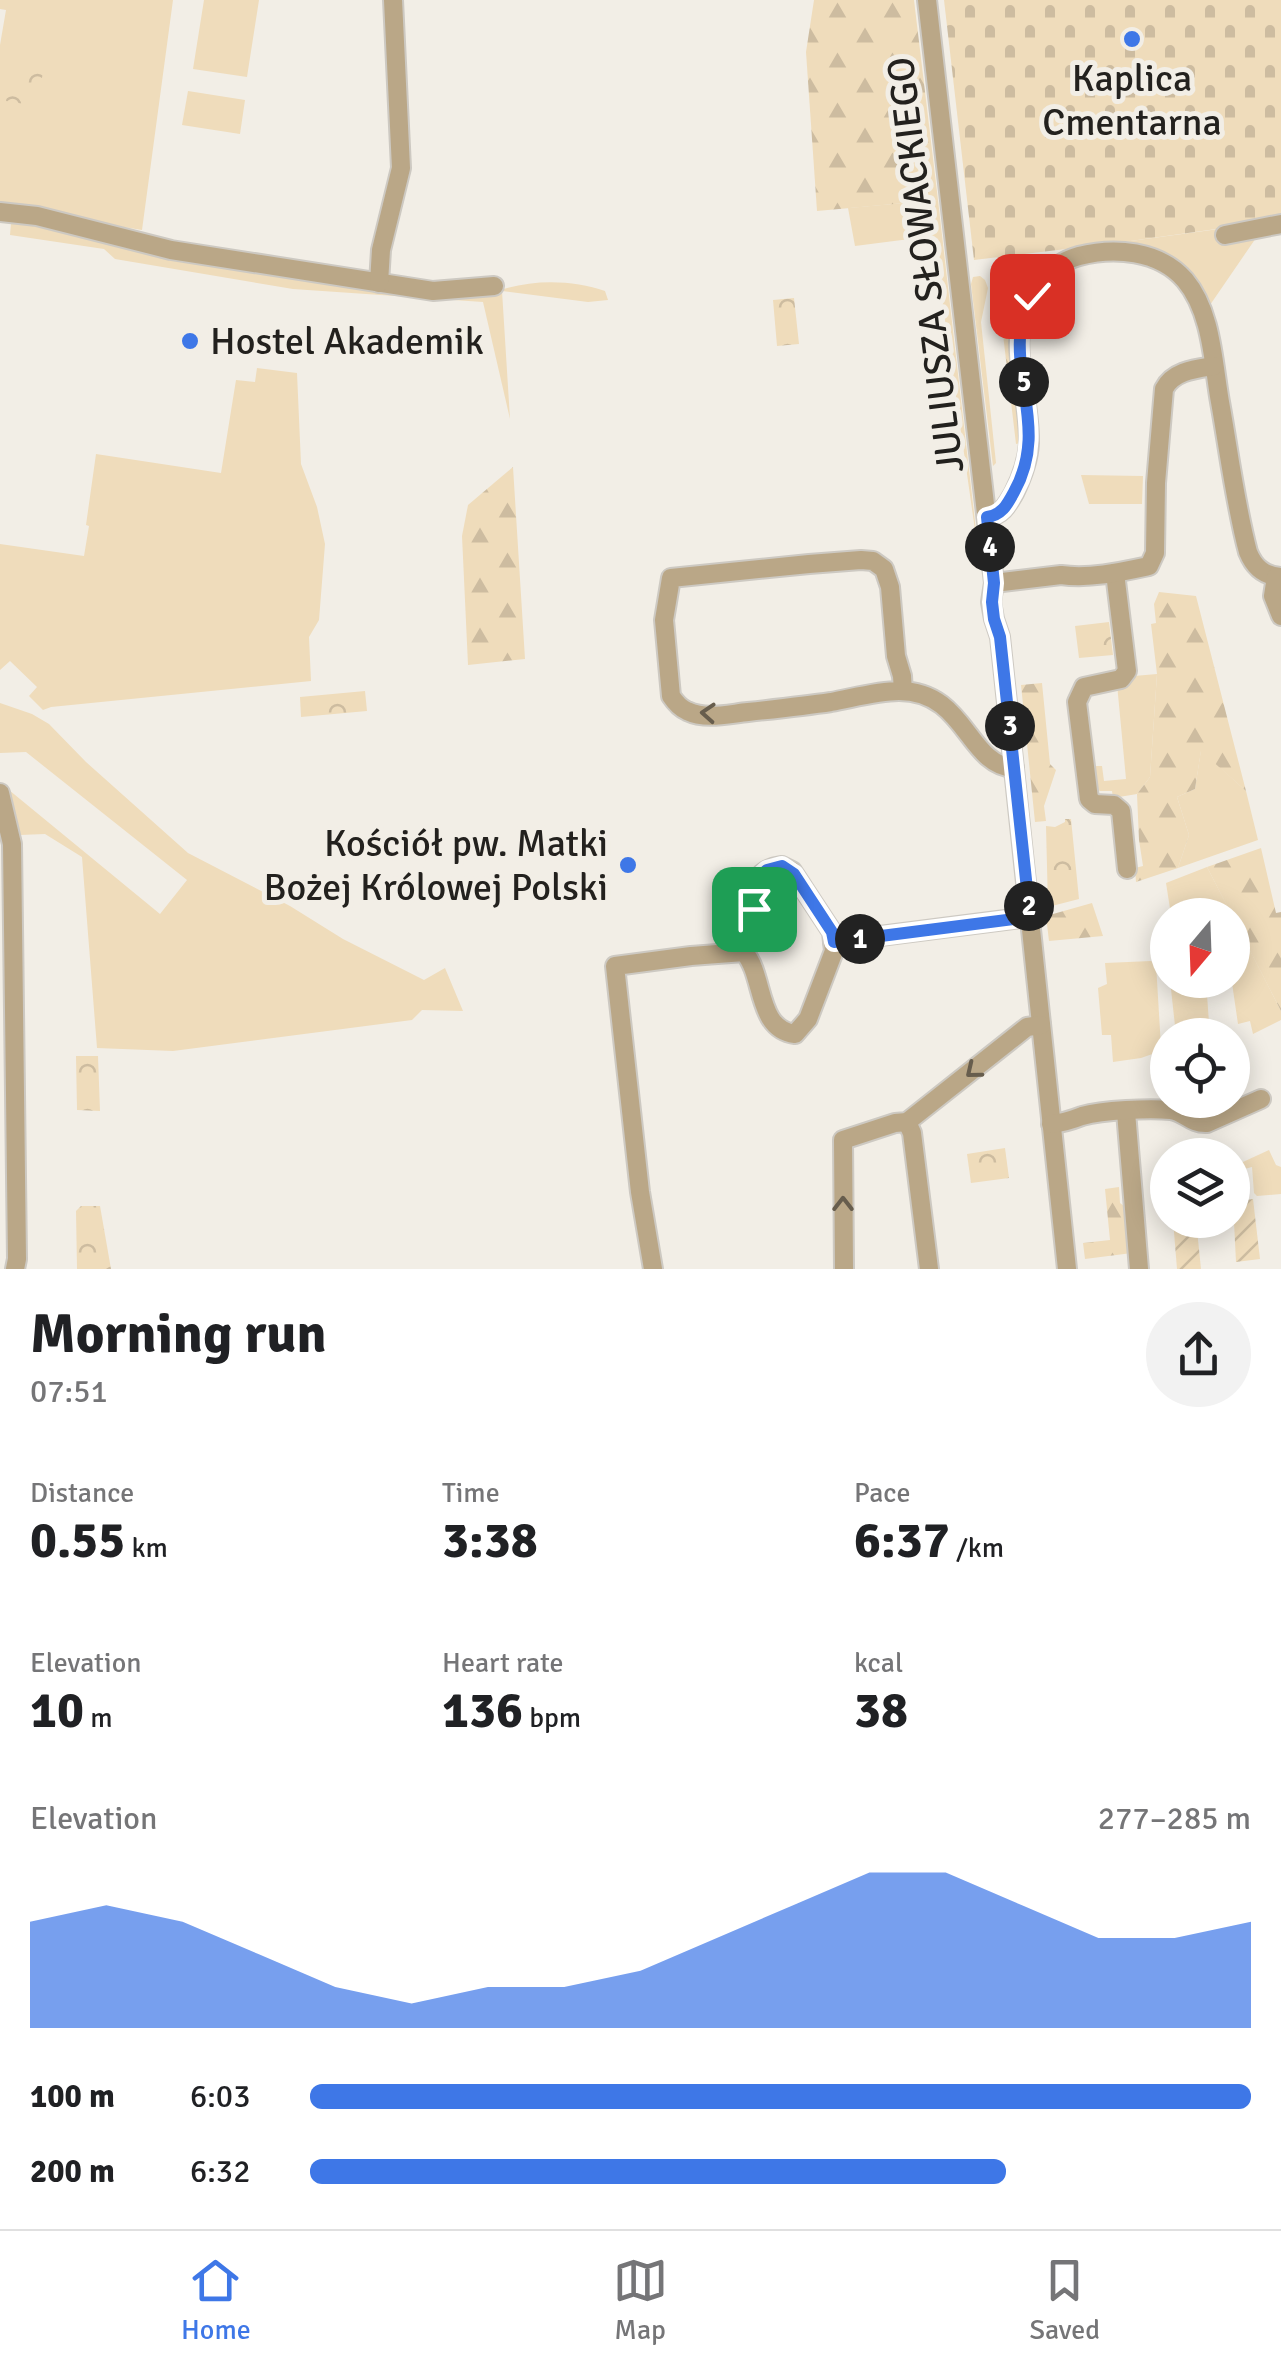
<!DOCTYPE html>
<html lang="en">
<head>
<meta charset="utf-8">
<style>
	body { margin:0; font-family:Signika,sans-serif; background:#f2f2f2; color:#202124; height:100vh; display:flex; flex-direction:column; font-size:38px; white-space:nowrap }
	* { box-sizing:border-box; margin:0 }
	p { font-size:32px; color:#757577 }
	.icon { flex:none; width:55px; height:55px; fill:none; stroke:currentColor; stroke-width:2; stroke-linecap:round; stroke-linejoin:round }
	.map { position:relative; height:1269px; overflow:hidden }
	.panel { display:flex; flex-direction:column; background:#fff; flex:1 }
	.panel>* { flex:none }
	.needle { width:65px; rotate:199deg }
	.fabs { position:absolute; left:1150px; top:898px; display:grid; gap:20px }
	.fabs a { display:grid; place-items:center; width:100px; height:100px; border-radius:50%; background:#fff; box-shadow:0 5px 25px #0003; font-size:50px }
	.pin { position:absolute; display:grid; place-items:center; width:85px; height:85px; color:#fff; margin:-42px; border-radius:20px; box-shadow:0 5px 15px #0006 }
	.km { position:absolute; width:50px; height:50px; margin:-25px; border-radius:50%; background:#222; color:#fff; font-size:28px; line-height:50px; text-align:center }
	.round { display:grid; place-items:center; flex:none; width:105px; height:105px; border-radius:52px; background:#f2f2f2 }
	.headline { display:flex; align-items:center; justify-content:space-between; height:170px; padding:0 30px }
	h1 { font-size:55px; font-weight:700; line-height:75px }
	.figures { display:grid; grid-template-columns:repeat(3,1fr); gap:15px; height:170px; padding:10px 30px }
	.figures div { display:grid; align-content:center }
	.figures b { font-size:50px; font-weight:700 }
	.figures small { font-size:28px; font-weight:400 }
	.figures p { font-size:28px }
	.chart { height:280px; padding:20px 30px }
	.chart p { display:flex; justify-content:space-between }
	.chart svg { width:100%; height:180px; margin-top:10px; fill:#3e77e7; opacity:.7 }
	ul { padding:0 30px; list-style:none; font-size:32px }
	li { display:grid; grid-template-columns:160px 120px 1fr; align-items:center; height:75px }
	li i { height:25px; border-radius:12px; background:#3e77e7 }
	.tab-bar { display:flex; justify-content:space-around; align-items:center; height:140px; border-top:2px solid #e0e0e0; background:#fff; font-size:28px; color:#757577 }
	.tab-bar a { display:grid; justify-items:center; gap:5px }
	.tab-bar .selected { color:#3e77e7 }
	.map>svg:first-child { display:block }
	.grass { fill:#efdcbb }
	.forest { fill:url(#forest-firs) }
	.cemetery { fill:url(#cemetery-stones) }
	.park { fill:url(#park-crowns) }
	.garden { fill:url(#garden-furrows) }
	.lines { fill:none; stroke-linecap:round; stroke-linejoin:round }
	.minor-casing { stroke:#cdc9c2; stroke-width:22 }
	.minor { stroke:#baa787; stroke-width:18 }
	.oneway { stroke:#675d4d }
	.route-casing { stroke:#fff; stroke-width:20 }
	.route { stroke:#3e77e7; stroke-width:12 }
	.poi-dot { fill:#3e77e7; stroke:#f2eee6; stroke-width:4 }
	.labels { text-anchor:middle; stroke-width:10; stroke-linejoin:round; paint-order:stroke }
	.poi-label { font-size:38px; fill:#23211e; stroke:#f2eee6 }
	.street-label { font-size:38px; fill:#23211e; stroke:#f2eee6 }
</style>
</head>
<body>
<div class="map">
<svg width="1281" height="1269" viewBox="0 0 1281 1269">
	<defs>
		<pattern id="forest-firs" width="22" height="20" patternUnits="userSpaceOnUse" patternTransform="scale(2.5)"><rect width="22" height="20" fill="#efdcbb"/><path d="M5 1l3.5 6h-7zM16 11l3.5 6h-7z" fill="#cdbca0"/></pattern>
		<pattern id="cemetery-stones" width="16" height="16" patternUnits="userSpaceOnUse" patternTransform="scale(2.5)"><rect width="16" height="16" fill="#efdcbb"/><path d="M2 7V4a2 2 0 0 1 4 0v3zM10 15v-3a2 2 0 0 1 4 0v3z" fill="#cdbca0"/></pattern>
		<pattern id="park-crowns" width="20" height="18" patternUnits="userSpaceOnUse" patternTransform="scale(2.5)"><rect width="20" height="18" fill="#efdcbb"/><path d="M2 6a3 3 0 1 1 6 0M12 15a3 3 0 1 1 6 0" fill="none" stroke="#cdbca0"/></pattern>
		<pattern id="garden-furrows" width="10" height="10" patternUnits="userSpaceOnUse" patternTransform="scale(2.5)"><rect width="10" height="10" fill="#efdcbb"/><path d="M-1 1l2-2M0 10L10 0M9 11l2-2" fill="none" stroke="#cdbca0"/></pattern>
	</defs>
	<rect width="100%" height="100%" fill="#f2eee6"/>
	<g class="grass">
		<path d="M0 0H173L142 230 0 207V45L6 10 0 9Z"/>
		<path d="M204 0H259L247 77 193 69Z"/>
		<path d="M188 91 245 100 240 134 182 125Z"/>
		<path d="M938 200 980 565 933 236 855 246 848 208Z"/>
		<path d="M1270 222 1258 235 1210 305C1184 254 1170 253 1116 243Z"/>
		<path d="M11 223 84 233 161 253 501 290C533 279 574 280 605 291L608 300 588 302 502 291 510 419 483 302 293 289 115 259 104 249 10 235Z"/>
		<path d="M980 276 985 280 988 288 981 322 996 463 993 466 971 284 973 277Z"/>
		<path d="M257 368 297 373 301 464 317 507 325 544 319 620 309 637 311 681 51 707 43 710 29 696 37 687 10 661 0 670V544L84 556 89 526 86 525 96 454 221 473 236 380 255 382Z"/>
		<path d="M1081 475 1143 476 1142 504H1089Z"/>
		<path d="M1157 674 1150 777 1137 794 1113 798 1112 791H1100L1093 787 1090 766H1102L1104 781 1126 779 1117 684 1134 676Z"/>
		<path d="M0 703 32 714 49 724 86 762 188 853 290 906 343 939 424 980 445 968 463 1011 422 1010 412 1020 173 1051 97 1048 82 857 45 834 20 835 9 790 160 914 187 880 26 752 0 753Z"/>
		<path d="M1201 750 1246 791 1258 840 1178 868 1189 835 1177 797 1195 789Z"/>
		<path d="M1207 867 1232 915H1171L1166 883Z"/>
		<path d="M1232 915 1281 1011V1020L1253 1034 1250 1021 1238 1024 1232 983 1215 986 1214 980H1232Z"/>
		<path d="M1151 961 1156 964 1161 1047 1158 1052 1141 1058 1113 1062 1111 1035H1102L1098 988 1107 984 1105 963Z"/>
		<path d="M1170 980H1206L1209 1023 1199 1035H1176Z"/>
		<path d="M1269 1150 1276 1165 1281 1167V1194L1257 1196 1254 1193 1252 1167 1233 1172 1232 1167Z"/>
	</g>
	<g class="forest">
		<path d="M814 0H914L938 200 817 211 806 52Z"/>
		<path d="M1044 262 1025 291 1014 315 1011 334 1020 443 1016 444 1002 326 1008 292 1006 270Z"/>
		<path d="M513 467 525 659 468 665 462 536 468 505Z"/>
		<path d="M1159 592 1196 596 1246 791 1201 751 1195 789 1177 797 1189 835 1178 868 1136 882 1135 868 1143 866 1139 840 1137 794 1150 777 1157 674 1151 624 1156 623 1154 604Z"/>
		<path d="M1042 683 1050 764 1056 770 1044 806 1046 821 1035 822 1021 685Z"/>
		<path d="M1261 848 1276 913 1281 912V1011L1207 867Z"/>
		<path d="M1092 903 1103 936 1049 941 1046 916Z"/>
		<path d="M1119 1187 1120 1203 1128 1209 1132 1253 1085 1259 1083 1243 1110 1240 1105 1189Z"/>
	</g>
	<path class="cemetery" d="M944 0H1281V220L1116 243 974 260Z"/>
	<g class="park">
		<path d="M13 67 43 72 37 106 6 101Z"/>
		<path d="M794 298 799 344 777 346 773 300Z"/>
		<path d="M1109 622 1113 655 1079 658 1075 626Z"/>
		<path d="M365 691 367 711 301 717 300 697Z"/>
		<path d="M1065 819H1071L1079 899 1048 907 1046 826 1055 827 1065 822Z"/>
		<path d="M98 1056 100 1111 77 1110 76 1056Z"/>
		<path d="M1005 1148 1009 1178 971 1183 967 1154Z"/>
		<path d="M81 1206H100L111 1269H77L76 1211Z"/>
	</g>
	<g class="garden">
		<path d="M1253 1199 1260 1259 1236 1262 1233 1202Z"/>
		<path d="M1173 1220H1196L1201 1269H1177Z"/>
	</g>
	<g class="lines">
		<defs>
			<g id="minor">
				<path d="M927 0 994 583 991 602 994 619 1000 637 1067 1269"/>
				<path d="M0 212 37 216 171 250 433 291 494 286"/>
				<path d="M1225 235 1281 224"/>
				<path d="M379 283 381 250 401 168 393 0"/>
				<path d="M987 517C1002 515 1007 505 1014 493 1022 477 1028 461 1029 443 1030 404 1014 359 1021 322 1024 310 1031 298 1038 288 1049 272 1060 261 1079 256 1114 247 1159 250 1185 280 1212 312 1213 363 1220 402 1229 452 1235 503 1248 552 1254 567 1264 576 1281 577"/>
				<path d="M1115 573 1127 671 1121 679 1084 687 1077 702 1089 799 1095 804 1114 805 1121 811 1127 869"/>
				<path d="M1276 577 1273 596 1281 616"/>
				<path d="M994 583 1061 575C1090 579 1121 572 1149 566L1155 553 1156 483 1164 389C1173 371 1195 369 1214 366"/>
				<path d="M903 691 902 676 896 656 890 587 884 569 873 561 861 560 809 564 671 578 664 620 671 696C675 702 680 708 687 711 706 720 728 714 748 712 776 709 804 706 831 702 853 698 877 691 899 691 966 691 967 765 1014 768"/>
				<path d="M0 793 12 844 17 1259 15 1269"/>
				<path d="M744 952C747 944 752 936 753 927 758 900 744 871 782 866L792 871 832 932 833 942"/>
				<path d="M1126 1112 1139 1269"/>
				<path d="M907 1122 912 1133 929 1269"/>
				<path d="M1051 1124C1062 1123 1072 1120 1082 1116 1103 1110 1149 1108 1171 1110 1185 1112 1191 1124 1207 1123L1261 1099"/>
				<path d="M653 1269 640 1192 615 966 691 956 744 952C765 976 756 1029 795 1034L808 1019 834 951 833 942 1029 917"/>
				<path d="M844 1269 843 1140 895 1123 907 1122 1027 1027 1041 1025"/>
			</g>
		</defs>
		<use href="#minor" class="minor-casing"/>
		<use href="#minor" class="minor"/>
	</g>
	<defs><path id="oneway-chevron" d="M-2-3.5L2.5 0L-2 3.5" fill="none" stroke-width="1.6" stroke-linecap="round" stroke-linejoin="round" transform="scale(2.5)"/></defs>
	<g class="oneway">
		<use href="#oneway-chevron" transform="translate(708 713) rotate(-176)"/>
		<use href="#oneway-chevron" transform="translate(973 1071) rotate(141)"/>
		<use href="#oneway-chevron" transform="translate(843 1204) rotate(-90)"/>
	</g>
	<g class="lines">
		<defs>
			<path id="route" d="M754 909 758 878 767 870 782 866 794 874 832 932 834 942 1030 917 1000 637 994 619 992 602 994 583 987 517C1002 515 1007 505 1014 492 1047 433 1013 384 1021 325 1022 314 1027 306 1032 296"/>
		</defs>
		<use href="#route" class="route-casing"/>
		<use href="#route" class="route"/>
	</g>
	<g class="poi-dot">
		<circle cx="1132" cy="39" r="10"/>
		<circle cx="190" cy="341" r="10"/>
		<circle cx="628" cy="865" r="10"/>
	</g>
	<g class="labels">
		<g class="poi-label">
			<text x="1132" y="91">Kaplica<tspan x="1132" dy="44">Cmentarna</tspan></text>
			<text x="210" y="354" text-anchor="start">Hostel Akademik</text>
			<text x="608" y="856" text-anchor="end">Kościół pw. Matki<tspan x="608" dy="44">Bożej Królowej Polski</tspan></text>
		</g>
		<g class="street-label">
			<text transform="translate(925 265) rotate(-97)" y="13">JULIUSZA SŁOWACKIEGO</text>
		</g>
	</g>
</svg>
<div class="fabs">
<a><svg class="needle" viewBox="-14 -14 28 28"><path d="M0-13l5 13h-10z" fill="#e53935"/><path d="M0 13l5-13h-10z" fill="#757577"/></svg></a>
<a><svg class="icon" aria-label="locate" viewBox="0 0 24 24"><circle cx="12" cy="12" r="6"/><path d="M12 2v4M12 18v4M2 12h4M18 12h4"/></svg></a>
<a><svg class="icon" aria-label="layers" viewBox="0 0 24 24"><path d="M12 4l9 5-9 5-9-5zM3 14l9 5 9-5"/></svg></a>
</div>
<div class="pin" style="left:754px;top:909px;background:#1e9e55"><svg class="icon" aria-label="arrive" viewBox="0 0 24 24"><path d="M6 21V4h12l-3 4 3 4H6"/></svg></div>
<div class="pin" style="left:1032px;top:296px;background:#d93025"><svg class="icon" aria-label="check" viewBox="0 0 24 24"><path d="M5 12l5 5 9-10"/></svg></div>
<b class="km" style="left:860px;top:939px">1</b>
<b class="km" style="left:1029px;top:906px">2</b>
<b class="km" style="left:1010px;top:726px">3</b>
<b class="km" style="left:990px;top:547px">4</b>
<b class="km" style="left:1024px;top:382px">5</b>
</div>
<section class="panel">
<div class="headline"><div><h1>Morning run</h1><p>07:51</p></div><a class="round"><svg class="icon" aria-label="share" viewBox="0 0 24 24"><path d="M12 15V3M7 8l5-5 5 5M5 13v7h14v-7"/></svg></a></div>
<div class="figures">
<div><p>Distance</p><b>0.55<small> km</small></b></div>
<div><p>Time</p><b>3:38</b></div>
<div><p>Pace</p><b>6:37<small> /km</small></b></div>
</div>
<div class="figures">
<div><p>Elevation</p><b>10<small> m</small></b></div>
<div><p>Heart rate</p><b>136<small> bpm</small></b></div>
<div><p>kcal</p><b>38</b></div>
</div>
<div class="chart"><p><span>Elevation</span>277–285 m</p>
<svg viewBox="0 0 160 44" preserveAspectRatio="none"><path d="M0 44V18L10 14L20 18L30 26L40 34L50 38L60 34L70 34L80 30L90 22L100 14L110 6L120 6L130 14L140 22L150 22L160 18V44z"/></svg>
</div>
<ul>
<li><b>100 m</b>6:03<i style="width:100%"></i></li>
<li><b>200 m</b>6:32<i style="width:74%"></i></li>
</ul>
</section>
<nav class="tab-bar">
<a class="selected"><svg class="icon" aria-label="home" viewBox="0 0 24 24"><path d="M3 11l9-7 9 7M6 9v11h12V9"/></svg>Home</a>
<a><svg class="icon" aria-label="map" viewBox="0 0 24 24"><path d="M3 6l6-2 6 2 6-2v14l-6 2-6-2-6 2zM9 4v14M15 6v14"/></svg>Map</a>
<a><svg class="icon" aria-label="saved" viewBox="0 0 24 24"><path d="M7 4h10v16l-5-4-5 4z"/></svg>Saved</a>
</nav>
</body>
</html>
